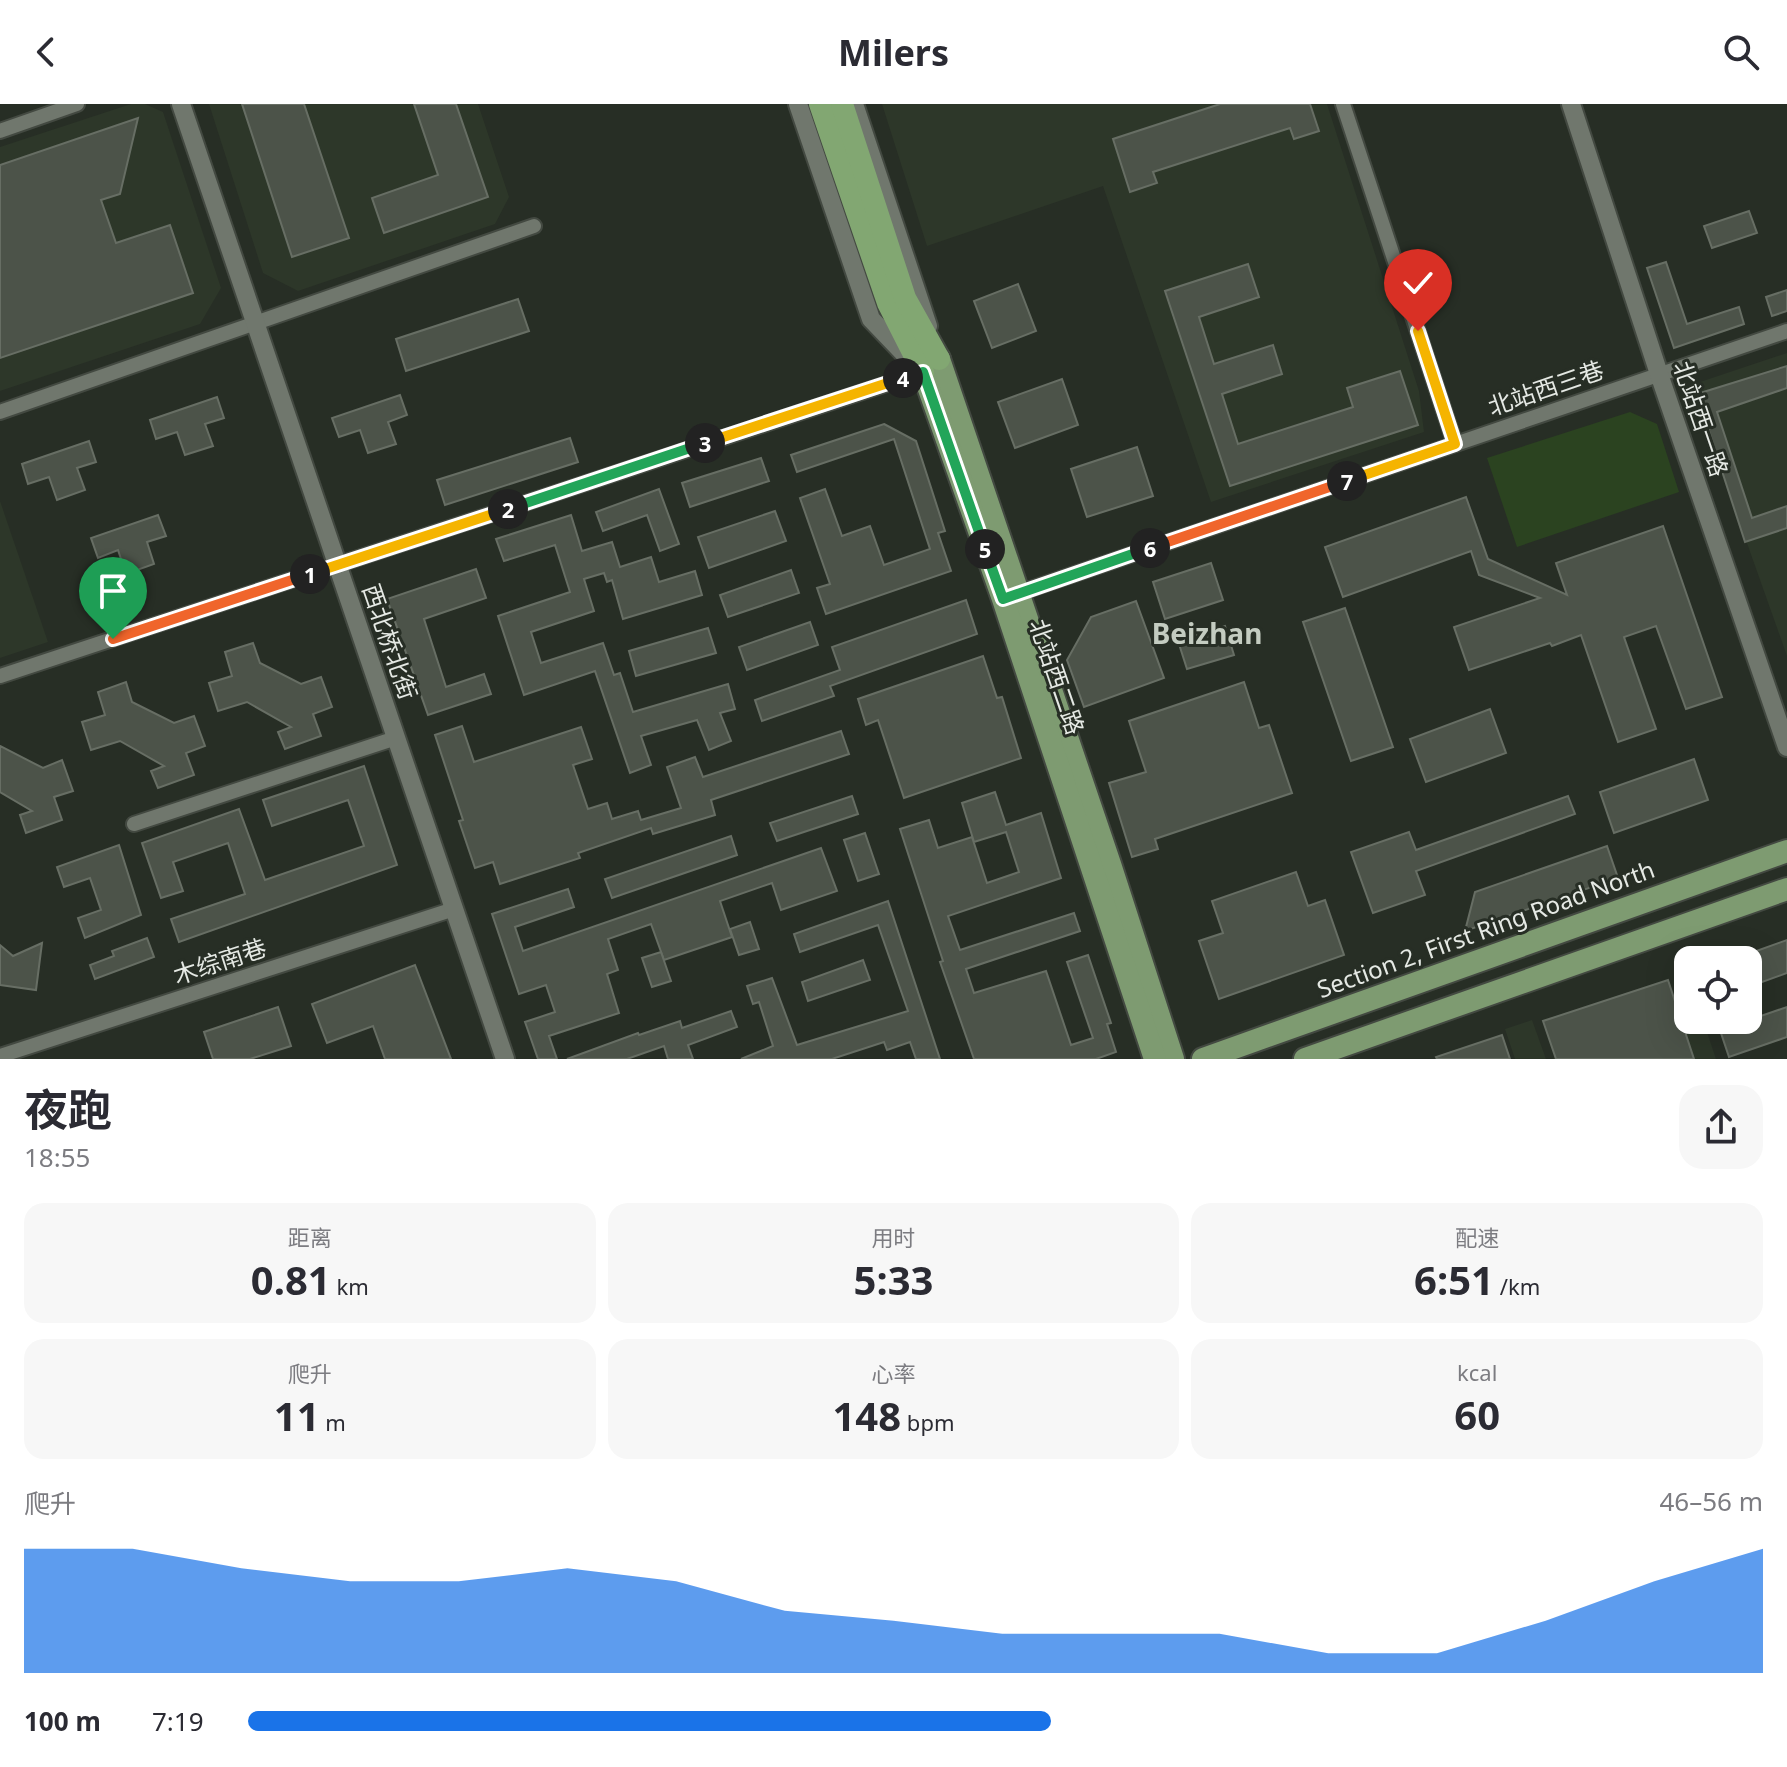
<!DOCTYPE html>
<html lang="zh">
<head>
<meta charset="utf-8">
<style>
	body { margin:0; font-family:"Noto Sans","Noto Sans SC",sans-serif; background:#f7f7f7; color:#2b2b33; height:100vh; display:flex; flex-direction:column; font-size:30px; white-space:nowrap }
	* { box-sizing:border-box; margin:0 }
	p { font-size:26px; color:#7c7c81 }
	.icon { flex:none; width:44px; height:44px; fill:none; stroke:currentColor; stroke-width:2; stroke-linecap:round; stroke-linejoin:round }
	.map { position:relative; height:955px; overflow:hidden }
	.panel { display:flex; flex-direction:column; background:#fff; flex:1 }
	.panel>* { flex:none }
	.tools { position:absolute; left:1674px; top:842px; display:grid; gap:16px }
	.tools a { display:grid; place-items:center; width:88px; height:88px; border-radius:16px; background:#fff; box-shadow:0 8px 32px #0002; font-size:40px }
	.pin { position:absolute; display:grid; place-items:center; width:68px; height:68px; color:#fff; margin:-82px -34px; border-radius:50% 50% 50% 0; rotate:-45deg; box-shadow:0 0 8px #0007 }
	.pin .icon { rotate:45deg }
	.km { position:absolute; width:40px; height:40px; margin:-20px; border-radius:50%; background:#222; color:#fff; font-size:22px; line-height:40px; text-align:center }
	.round { display:grid; place-items:center; flex:none; width:84px; height:84px; border-radius:24px; background:#f7f7f7 }
	.overview { display:flex; align-items:center; justify-content:space-between; height:136px; padding:0 24px }
	h1 { font-size:44px; font-weight:700; line-height:60px }
	.figures { display:grid; grid-template-columns:repeat(3,1fr); gap:12px; height:136px; padding:8px 24px }
	.figures div { display:grid; align-content:center; border-radius:20px; background:#f7f7f7; text-align:center }
	.figures b { font-size:40px; font-weight:700 }
	.figures small { font-size:22px; font-weight:400 }
	.figures p { font-size:22px }
	.chart { height:224px; padding:16px 24px }
	.chart p { display:flex; justify-content:space-between }
	.chart svg { width:100%; height:144px; margin-top:8px; fill:#1a73e8; opacity:.7 }
	ul { padding:0 24px; list-style:none; font-size:26px }
	li { display:grid; grid-template-columns:128px 96px 1fr; align-items:center; height:60px }
	li i { height:20px; border-radius:10px; background:#1a73e8 }
	header { display:flex; justify-content:space-between; align-items:center; height:104px; padding:0 24px; background:#fff; font-size:36px; font-weight:700 }
	.map>svg:first-child { display:block }
	.built { fill:#2d3729 }
	.green { fill:#2b4320 }
	.building { fill:#4c5349; stroke:#676e64; stroke-width:2 }
	.lines { fill:none; stroke-linecap:round; stroke-linejoin:round }
	.minor-casing { stroke:#434941; stroke-width:18 }
	.tertiary-casing { stroke:#434941; stroke-width:22 }
	.primary-casing { stroke:#434941; stroke-width:26 }
	.trunk-casing { stroke:#434941; stroke-width:26 }
	.minor { stroke:#70776d; stroke-width:14 }
	.tertiary { stroke:#70776d; stroke-width:18 }
	.primary { stroke:#7e9b71; stroke-width:22 }
	.trunk { stroke:#82a772; stroke-width:22 }
	.split-1-casing { stroke:#fff; stroke-width:16 }
	.split-2-casing { stroke:#fff; stroke-width:16 }
	.split-3-casing { stroke:#fff; stroke-width:16 }
	.split-4-casing { stroke:#fff; stroke-width:16 }
	.split-5-casing { stroke:#fff; stroke-width:16 }
	.split-6-casing { stroke:#fff; stroke-width:16 }
	.split-7-casing { stroke:#fff; stroke-width:16 }
	.split-8-casing { stroke:#fff; stroke-width:16 }
	.split-1 { stroke:#f0652b; stroke-width:10 }
	.split-2 { stroke:#f5b400; stroke-width:10 }
	.split-3 { stroke:#22a559; stroke-width:10 }
	.split-4 { stroke:#f5b400; stroke-width:10 }
	.split-5 { stroke:#22a559; stroke-width:10 }
	.split-6 { stroke:#22a559; stroke-width:10 }
	.split-7 { stroke:#f0652b; stroke-width:10 }
	.split-8 { stroke:#f5b400; stroke-width:10 }
	.labels { text-anchor:middle; stroke-width:6; stroke-linejoin:round; paint-order:stroke }
	.street-label { font-size:24px; fill:#e5e9e4; stroke:#272e25 }
	.quarter-label { font-size:28px; font-weight:bold; fill:#c4ccc1; stroke:#272e25 }
</style>
</head>
<body>
<header><svg class="icon" aria-label="back" viewBox="0 0 24 24"><path d="M15 5l-7 7 7 7"/></svg>Milers<svg class="icon" aria-label="search" viewBox="0 0 24 24"><circle cx="10" cy="10" r="6"/><path d="M15 15l6 6"/></svg></header>
<div class="map">
<svg width="1787" height="955" viewBox="0 0 1787 955">
	<rect width="100%" height="100%" fill="#272e25"/>
	<g class="built">
		<path d="M131 0H145L163 8 221 184 200 220 0 287V43Z"/>
		<path d="M209 0H478L509 93 495 120 298 187 263 169Z"/>
		<path d="M882 0H1327L1419 287 1424 328 1211 398 1103 82 927 142Z"/>
		<path d="M1787 249V552L1691 281Z"/>
		<path d="M0 397 48 538 0 554Z"/>
		<path d="M1688 908V916H1703L1716 955H1552Z"/>
		<path d="M1532 916 1546 955H1515L1505 925Z"/>
	</g>
	<path class="green" d="M1630 308 1657 320 1679 388 1517 443 1487 354Z"/>
	<g class="building">
		<path d="M242 0H304L349 134 292 153Z"/>
		<path d="M414 0H456L488 93 384 129 372 94 438 71Z"/>
		<path d="M1220 0H1310L1319 27 1294 35 1290 24 1153 68 1157 79 1130 88 1113 35Z"/>
		<path d="M138 14 120 90 101 96 116 139 170 121 193 189 0 254V61Z"/>
		<path d="M1749 107 1757 129 1712 144 1704 122Z"/>
		<path d="M1666 158 1687 220 1739 203 1744 220 1674 244 1647 164Z"/>
		<path d="M1248 160 1259 193 1199 213 1214 260 1273 241 1282 270 1222 290 1238 340 1353 303 1347 284 1400 267 1418 321 1230 382 1165 187Z"/>
		<path d="M1018 180 1036 227 992 244 974 197Z"/>
		<path d="M1787 186V207L1772 212 1766 193Z"/>
		<path d="M518 195 529 227 406 267 396 235Z"/>
		<path d="M1787 262V284L1717 308 1752 414 1787 402V424L1745 438 1697 290Z"/>
		<path d="M1062 275 1078 321 1015 344 998 298Z"/>
		<path d="M400 291 407 311 388 318 396 340 368 349 360 326 339 333 332 314Z"/>
		<path d="M217 293 224 314 205 320 213 342 185 351 177 328 156 335 150 316Z"/>
		<path d="M884 320 916 337 945 427 938 429 951 467 826 510 817 484 830 480 800 394 825 385 842 432 870 422 884 461 930 445 894 335 797 368 791 351Z"/>
		<path d="M570 334 578 358 445 401 437 376Z"/>
		<path d="M89 337 96 358 77 364 85 386 57 396 49 373 28 380 22 360Z"/>
		<path d="M1137 343 1153 392 1087 413 1071 365Z"/>
		<path d="M761 354 769 377 690 403 682 379Z"/>
		<path d="M659 385 679 440 660 447 647 411 603 427 596 408Z"/>
		<path d="M1466 393 1488 455 1567 491 1556 459 1663 422 1722 593 1686 605 1656 522 1624 533 1656 625 1618 638 1581 531 1552 542 1550 539 1469 566 1454 523 1540 494 1479 471 1471 447 1343 493 1325 443Z"/>
		<path d="M775 407 786 437 709 464 698 433Z"/>
		<path d="M158 411 166 432 147 438 154 460 126 470 118 446 98 454 91 434Z"/>
		<path d="M571 411 582 447 612 438 620 463 651 453 659 478 695 467 702 491 623 515 612 476 607 478 604 469 584 475 594 507 531 528 541 559 603 539 614 571 620 569 633 608 728 580 735 605 720 609 731 637 709 646 697 616 641 632 651 661 630 669 595 567 524 591 498 512 570 488 555 441 504 457 496 435Z"/>
		<path d="M1211 459 1223 496 1165 515 1153 478Z"/>
		<path d="M476 465 486 494 424 515 446 583 484 570 491 590 428 611 387 495Z"/>
		<path d="M791 466 799 489 728 513 720 491Z"/>
		<path d="M966 496 977 530 830 582 834 592 762 617 755 596 840 566 832 543Z"/>
		<path d="M1136 497 1164 574 1084 603 1067 556 1091 513Z"/>
		<path d="M1345 504 1393 643 1351 657 1303 518Z"/>
		<path d="M810 518 818 541 747 566 739 543Z"/>
		<path d="M1225 522 1234 551 1187 565 1178 537Z"/>
		<path d="M708 524 716 549 636 572 629 547Z"/>
		<path d="M253 539 260 559 301 580 321 573 332 603 313 610 321 632 285 645 278 628 291 623 247 598 218 607 209 579 232 572 225 548Z"/>
		<path d="M983 552 997 594 1002 593 1021 654 904 694 878 616 866 621 858 595Z"/>
		<path d="M126 578 132 598 174 619 194 612 205 642 186 649 194 671 158 684 151 667 164 662 120 637 91 646 82 618 105 611 98 588Z"/>
		<path d="M1244 578 1259 624 1269 621 1292 689 1155 735 1158 745 1132 753 1109 679 1146 668 1129 617Z"/>
		<path d="M1490 605 1506 649 1426 678 1410 635Z"/>
		<path d="M462 622 474 658 581 623 592 655 573 661 588 705 607 699 612 715 638 707 641 716 681 704 667 663 695 653 703 673 841 627 849 650 711 696 715 711 653 730 651 724 578 749 580 754 500 780 493 758 475 764 459 717 463 716 435 631Z"/>
		<path d="M0 642 43 664 62 656 73 687 54 693 62 716 26 729 20 711 32 707 0 688Z"/>
		<path d="M1694 655 1708 696 1614 729 1600 688Z"/>
		<path d="M364 662 397 761 179 838 171 815 245 790 228 739 173 758 183 787 161 794 142 739 239 705 265 776 364 742 348 696 272 722 263 696Z"/>
		<path d="M995 688 1006 721 1041 709 1061 774 948 812 960 846 1074 809 1080 827 966 865 974 889 1046 867 1071 941 1093 934 1067 858 1088 851 1111 919 1107 920 1116 948 1096 955H974L940 858 943 857 900 725 929 716 938 744 972 733 987 779 1019 768 1006 728 974 738 962 699Z"/>
		<path d="M852 692 858 710 777 737 770 719Z"/>
		<path d="M1568 692 1575 710 1416 767 1425 791 1373 809 1351 748 1409 728 1416 746Z"/>
		<path d="M865 729 879 770 858 777 844 736Z"/>
		<path d="M731 732 737 751 612 794 605 775Z"/>
		<path d="M119 741 141 811 85 834 78 814 101 806 90 774 64 783 57 763Z"/>
		<path d="M1607 742 1618 774 1465 827 1475 788Z"/>
		<path d="M821 744 837 787 781 806 772 779 720 797 732 833 664 856 651 820 608 835 618 866 607 870 619 909 549 932 557 955H538L525 918 555 908 546 881 519 890 492 810 568 785 574 803 515 823 523 847Z"/>
		<path d="M1296 768 1308 802 1325 796 1344 851 1219 895 1199 837 1223 829 1212 797Z"/>
		<path d="M888 797 940 955H916L910 938 887 946 884 938 832 955H741L773 942 759 898 753 900 747 882 772 874 797 941 908 907 878 821 800 848 794 830Z"/>
		<path d="M750 818 759 845 739 851 730 825Z"/>
		<path d="M147 834 154 853 95 875 90 861 114 852 112 847Z"/>
		<path d="M1787 836V869L1748 883V850Z"/>
		<path d="M42 839 36 886 0 881V841L13 852Z"/>
		<path d="M661 848 671 877 652 883 642 854Z"/>
		<path d="M863 856 870 876 808 897 802 878Z"/>
		<path d="M415 861 451 955H385L373 922 327 939 312 900Z"/>
		<path d="M1668 876 1694 955H1556L1543 917Z"/>
		<path d="M278 903 291 942 250 955H213L204 928Z"/>
		<path d="M1787 903V933L1729 953 1720 926Z"/>
		<path d="M731 907 737 923 688 941 693 955H668L664 942 627 955H567L638 929 639 931 680 917 682 924Z"/>
		<path d="M1502 931 1510 955H1437L1436 953Z"/>
	</g>
	<g class="lines">
		<defs>
			<g id="minor">
				<path d="M1343 0 1455 340"/>
				<path d="M0 27 77 0"/>
				<path d="M0 308 534 122"/>
				<path d="M1010 492 1787 227"/>
				<path d="M0 572 923 268"/>
				<path d="M134 720 396 634"/>
				<path d="M0 952 454 805"/>
			</g>
			<g id="tertiary">
				<path d="M181 0 505 955"/>
				<path d="M798 0 871 215 914 260"/>
				<path d="M854 0 928 222"/>
				<path d="M1571 0 1659 270 1787 643"/>
			</g>
			<g id="primary">
				<path d="M939 255 1110 760 1173 955"/>
				<path d="M923 268 1003 495 1155 955"/>
				<path d="M1203 955 1787 747"/>
				<path d="M1305 955 1787 785"/>
			</g>
			<g id="trunk">
				<path d="M820 0 888 199 923 268"/>
				<path d="M842 0 905 194 939 255"/>
			</g>
		</defs>
		<use href="#minor" class="minor-casing"/>
		<use href="#tertiary" class="tertiary-casing"/>
		<use href="#primary" class="primary-casing"/>
		<use href="#trunk" class="trunk-casing"/>
		<use href="#minor" class="minor"/>
		<use href="#tertiary" class="tertiary"/>
		<use href="#primary" class="primary"/>
		<use href="#trunk" class="trunk"/>
	</g>
	<g class="lines">
		<defs>
			<path id="split-1" d="M113 535 310 470"/>
			<path id="split-2" d="M310 470 508 405"/>
			<path id="split-3" d="M508 405 705 339"/>
			<path id="split-4" d="M705 339 903 274"/>
			<path id="split-5" d="M903 274 923 268 985 445"/>
			<path id="split-6" d="M985 445 1003 495 1150 444"/>
			<path id="split-7" d="M1150 444 1347 377"/>
			<path id="split-8" d="M1347 377 1455 340 1418 227"/>
		</defs>
		<use href="#split-1" class="split-1-casing"/>
		<use href="#split-2" class="split-2-casing"/>
		<use href="#split-3" class="split-3-casing"/>
		<use href="#split-4" class="split-4-casing"/>
		<use href="#split-5" class="split-5-casing"/>
		<use href="#split-6" class="split-6-casing"/>
		<use href="#split-7" class="split-7-casing"/>
		<use href="#split-8" class="split-8-casing"/>
		<use href="#split-1" class="split-1"/>
		<use href="#split-2" class="split-2"/>
		<use href="#split-3" class="split-3"/>
		<use href="#split-4" class="split-4"/>
		<use href="#split-5" class="split-5"/>
		<use href="#split-6" class="split-6"/>
		<use href="#split-7" class="split-7"/>
		<use href="#split-8" class="split-8"/>
	</g>
	<g class="labels">
		<g class="street-label">
			<text transform="translate(1546 285) rotate(-19)" y="8">北站西三巷</text>
			<text transform="translate(1700 315) rotate(71)" y="8">北站西一路</text>
			<text transform="translate(389 538) rotate(71)" y="8">西北桥北街</text>
			<text transform="translate(1056 573) rotate(71)" y="8">北站西二路</text>
			<text transform="translate(1486 826) rotate(-20)" y="8">Section 2, First Ring Road North</text>
			<text transform="translate(220 858) rotate(-18)" y="8">木综南巷</text>
		</g>
		<g class="quarter-label">
			<text x="1207" y="540">Beizhan</text>
		</g>
	</g>
</svg>
<div class="tools">
<a><svg class="icon" aria-label="locate" viewBox="0 0 24 24"><circle cx="12" cy="12" r="6"/><path d="M12 2v4M12 18v4M2 12h4M18 12h4"/></svg></a>
</div>
<div class="pin" style="left:113px;top:535px;background:#1e9e55"><svg class="icon" aria-label="arrive" viewBox="0 0 24 24"><path d="M6 21V4h12l-3 4 3 4H6"/></svg></div>
<div class="pin" style="left:1418px;top:227px;background:#d93025"><svg class="icon" aria-label="check" viewBox="0 0 24 24"><path d="M5 12l5 5 9-10"/></svg></div>
<b class="km" style="left:310px;top:470px">1</b>
<b class="km" style="left:508px;top:405px">2</b>
<b class="km" style="left:705px;top:339px">3</b>
<b class="km" style="left:903px;top:274px">4</b>
<b class="km" style="left:985px;top:445px">5</b>
<b class="km" style="left:1150px;top:444px">6</b>
<b class="km" style="left:1347px;top:377px">7</b>
</div>
<section class="panel">
<div class="overview"><div><h1>夜跑</h1><p>18:55</p></div><a class="round"><svg class="icon" aria-label="share" viewBox="0 0 24 24"><path d="M12 15V3M7 8l5-5 5 5M5 13v7h14v-7"/></svg></a></div>
<div class="figures">
<div><p>距离</p><b>0.81<small> km</small></b></div>
<div><p>用时</p><b>5:33</b></div>
<div><p>配速</p><b>6:51<small> /km</small></b></div>
</div>
<div class="figures">
<div><p>爬升</p><b>11<small> m</small></b></div>
<div><p>心率</p><b>148<small> bpm</small></b></div>
<div><p>kcal</p><b>60</b></div>
</div>
<div class="chart"><p><span>爬升</span>46–56 m</p>
<svg viewBox="0 0 160 44" preserveAspectRatio="none"><path d="M0 44V6L10 6L20 12L30 16L40 16L50 12L60 16L70 25L80 28L90 32L100 32L110 32L120 38L130 38L140 28L150 16L160 6V44z"/></svg>
</div>
<ul>
<li><b>100 m</b>7:19<i style="width:53%"></i></li>
</ul>
</section>
</body>
</html>
